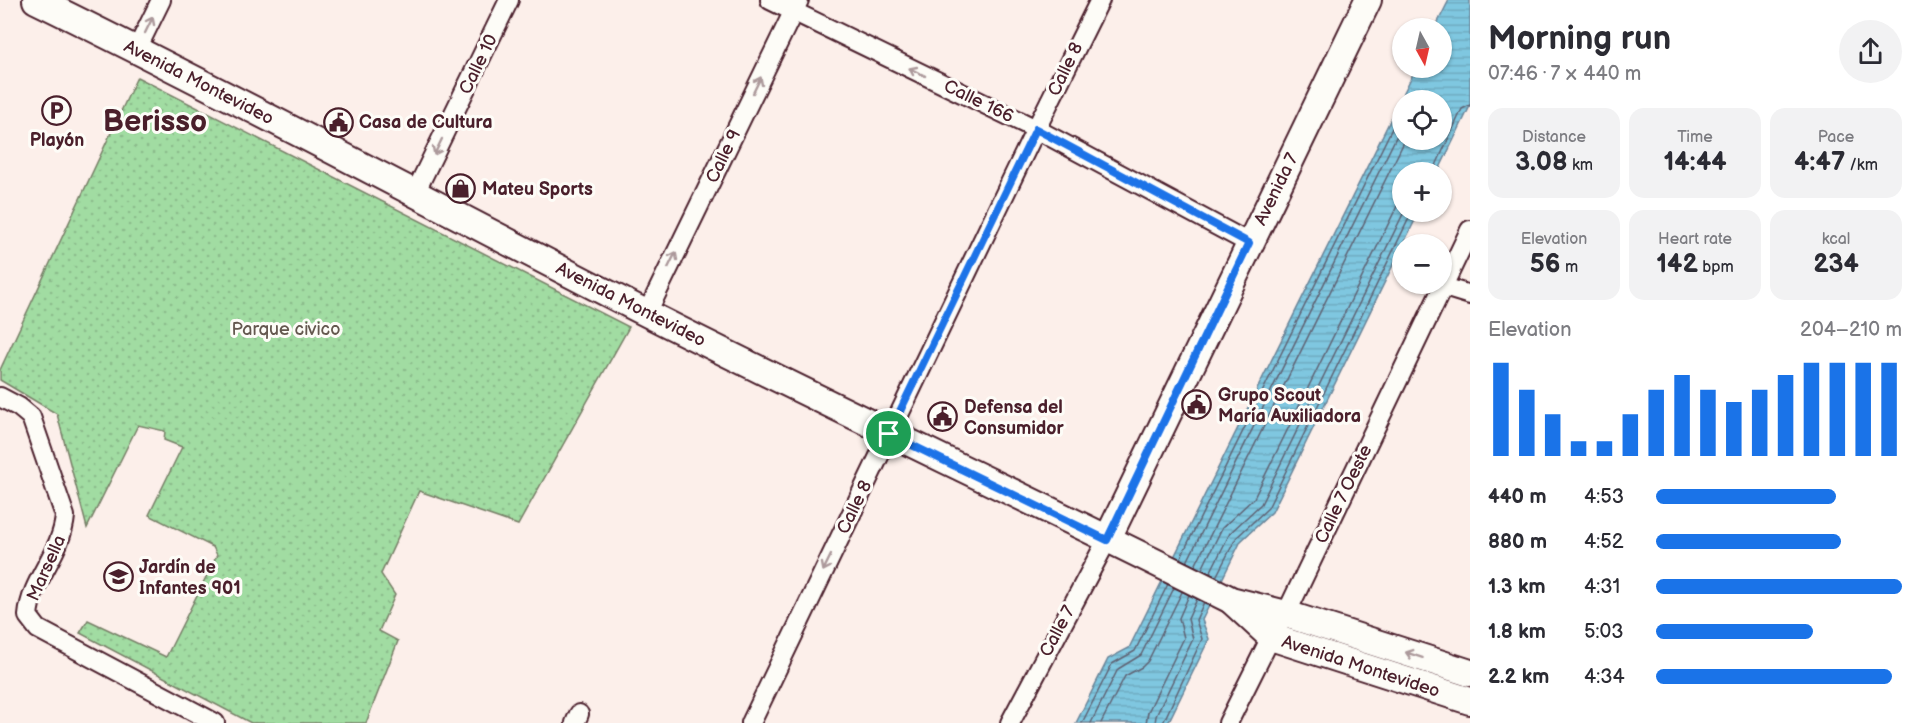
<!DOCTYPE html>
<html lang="en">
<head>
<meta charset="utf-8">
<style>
	body { margin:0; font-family:"Balsamiq Sans",sans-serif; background:#f2f2f3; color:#2b2b33; height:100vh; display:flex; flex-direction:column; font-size:22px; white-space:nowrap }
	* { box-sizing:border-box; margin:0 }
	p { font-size:20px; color:#7c7c81 }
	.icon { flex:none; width:33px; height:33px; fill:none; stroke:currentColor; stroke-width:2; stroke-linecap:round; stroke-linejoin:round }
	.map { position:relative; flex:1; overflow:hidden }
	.details { display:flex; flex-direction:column; background:#fff; width:450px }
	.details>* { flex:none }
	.needle { width:39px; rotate:172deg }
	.buttons { position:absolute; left:1392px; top:18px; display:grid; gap:12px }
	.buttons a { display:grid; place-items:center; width:60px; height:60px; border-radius:50%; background:#fff; box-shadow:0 2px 4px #0004; font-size:30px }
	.pin { position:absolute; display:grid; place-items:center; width:51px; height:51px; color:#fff; margin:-26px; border:3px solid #fff; border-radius:50%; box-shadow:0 2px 6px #0007 }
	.round { display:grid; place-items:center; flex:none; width:63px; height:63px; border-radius:32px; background:#f2f2f3 }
	.headline { display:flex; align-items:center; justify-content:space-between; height:102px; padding:0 18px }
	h1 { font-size:33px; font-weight:800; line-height:45px }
	.metrics { display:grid; grid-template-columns:repeat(3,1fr); gap:9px; height:102px; padding:6px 18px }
	.metrics div { display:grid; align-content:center; border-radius:15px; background:#f2f2f3; text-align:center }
	.metrics b { font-size:26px; font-weight:800 }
	.metrics small { font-size:16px; font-weight:400 }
	.metrics p { font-size:16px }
	.chart { height:168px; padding:12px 18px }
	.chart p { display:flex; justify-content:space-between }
	.chart svg { width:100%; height:108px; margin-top:6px; stroke:#1a73e8; stroke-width:6 }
	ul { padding:0 18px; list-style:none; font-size:20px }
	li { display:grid; grid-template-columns:96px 72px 1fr; align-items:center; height:45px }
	li i { height:15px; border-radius:8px; background:#1a73e8 }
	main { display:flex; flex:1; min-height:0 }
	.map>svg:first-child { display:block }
	.park { fill:url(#park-dots); stroke:#767e66; stroke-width:1.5 }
	.water { fill:url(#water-rules); stroke:#6a8498; stroke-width:1.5; fill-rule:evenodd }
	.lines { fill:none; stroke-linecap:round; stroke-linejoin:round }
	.shore { stroke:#5f6273; stroke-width:1.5 }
	.minor-casing { stroke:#4a1f2b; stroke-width:22 }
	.secondary-casing { stroke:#4a1f2b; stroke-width:30 }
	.minor { stroke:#fdfcf7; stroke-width:18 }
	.secondary { stroke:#fdfcf7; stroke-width:26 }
	.oneway { stroke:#ac999b }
	.route-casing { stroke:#fff; stroke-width:12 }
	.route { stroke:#1a73e8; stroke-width:8 }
	.labels { text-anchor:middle; stroke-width:6; stroke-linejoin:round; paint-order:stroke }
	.street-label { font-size:18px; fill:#4a1f2b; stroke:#fdfcf7 }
	.poi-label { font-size:18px; font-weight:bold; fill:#4a1f2b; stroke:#fdfcf7; text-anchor:start }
	.park-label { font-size:18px; fill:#64584f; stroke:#fdfcf7 }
	.town-label { font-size:30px; font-weight:bold; fill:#4a1f2b; stroke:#fdfcf7 }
</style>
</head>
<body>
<main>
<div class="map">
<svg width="1470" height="723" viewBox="0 0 1470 723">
	<defs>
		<pattern id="park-dots" width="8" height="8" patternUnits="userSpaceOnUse" patternTransform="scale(1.5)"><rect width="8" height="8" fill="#a1dca2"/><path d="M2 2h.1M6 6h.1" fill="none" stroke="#8cbc8c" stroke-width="1.8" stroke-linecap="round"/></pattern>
		<pattern id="water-rules" width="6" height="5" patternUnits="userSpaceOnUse" patternTransform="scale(1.5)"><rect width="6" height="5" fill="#7fc7e0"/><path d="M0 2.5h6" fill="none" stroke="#6faac0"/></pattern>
	</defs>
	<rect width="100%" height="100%" fill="#fcefea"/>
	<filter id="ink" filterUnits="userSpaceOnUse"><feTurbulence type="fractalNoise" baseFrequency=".0167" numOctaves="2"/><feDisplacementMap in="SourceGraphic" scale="12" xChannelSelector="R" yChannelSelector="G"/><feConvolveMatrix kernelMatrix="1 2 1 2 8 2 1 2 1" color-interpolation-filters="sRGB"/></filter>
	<g filter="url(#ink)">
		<path class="park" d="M137 77 629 327 518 525 419 491 381 574 395 595 379 631 398 641 366 723H251L80 633 88 620 166 657 217 555 213 547 149 515 182 447 164 440 165 431 138 425 87 528 57 414 0 380V370Z"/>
		<path class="water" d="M1449 0H1470V106L1438 172H1402V212H1419L1272 512 1241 541 1202 620 1209 639 1168 723H1076L1108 659 1129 648 1416 68H1442V28H1435ZM1402 100H1442V140H1402Z"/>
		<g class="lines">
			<g class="shore">
				<path d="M1433 172 1462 109 1470 105"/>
				<path d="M1180 559 1402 108"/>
				<path d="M1187 562 1402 125"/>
				<path d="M1195 566 1405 140"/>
				<path d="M1202 569 1222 528 1254 498 1402 196"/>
				<path d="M1210 573 1230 533 1261 504 1404 212"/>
				<path d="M1216 577 1236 538 1268 508 1412 212"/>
				<path d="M1082 723 1112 664 1135 651 1168 584"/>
				<path d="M1091 723 1118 669 1141 655 1174 588"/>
				<path d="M1101 723 1125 676 1142 667 1148 661 1182 592"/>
				<path d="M1146 723 1148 712 1184 638 1179 618 1189 595"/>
				<path d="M1155 723 1156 716 1193 639 1188 619 1197 599"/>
				<path d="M1163 723 1202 639 1196 620 1204 602"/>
			</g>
			<defs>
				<g id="minor">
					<path d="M770 0 1036 129 1249 243"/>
					<path d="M137 49 161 0"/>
					<path d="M415 193 509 0"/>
					<path d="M1444 287 1470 295"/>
					<path d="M647 313 799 0"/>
					<path d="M0 397 19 407 31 417 65 516C62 553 31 579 28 616L38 629 215 723"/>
					<path d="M575 723 579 714"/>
					<path d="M751 723 1036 129 1100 0"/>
					<path d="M1010 723 1107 540"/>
					<path d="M1228 723 1271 637 1286 614 1470 230"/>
				</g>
				<g id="secondary">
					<path d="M36 0C241 100 442 209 646 313 839 411 1037 502 1231 600L1286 614 1470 673"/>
					<path d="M1107 540 1368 0"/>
					<path d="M1233 602 1271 637 1470 701"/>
				</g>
			</defs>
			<use href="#minor" class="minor-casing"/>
			<use href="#secondary" class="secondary-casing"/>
			<use href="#minor" class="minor"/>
			<use href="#secondary" class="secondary"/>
		</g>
		<defs><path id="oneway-shaft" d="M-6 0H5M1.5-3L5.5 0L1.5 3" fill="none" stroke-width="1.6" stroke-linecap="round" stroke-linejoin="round" transform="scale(1.5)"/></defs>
		<g class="oneway">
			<use href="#oneway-shaft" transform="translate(149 25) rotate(-64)"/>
			<use href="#oneway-shaft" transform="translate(917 72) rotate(-154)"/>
			<use href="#oneway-shaft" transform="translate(757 85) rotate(-64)"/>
			<use href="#oneway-shaft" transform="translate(438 147) rotate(116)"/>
			<use href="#oneway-shaft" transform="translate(672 260) rotate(-64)"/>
			<use href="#oneway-shaft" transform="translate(827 563) rotate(116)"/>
			<use href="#oneway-shaft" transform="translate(1414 655) rotate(-162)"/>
		</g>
	</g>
	<g class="lines" filter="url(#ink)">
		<defs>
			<path id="route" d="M1036 129 1249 243 1107 540 889 434Z"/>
		</defs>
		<use href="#route" class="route-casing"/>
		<use href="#route" class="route"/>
	</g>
	<defs>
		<symbol id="parking-ring" viewBox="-11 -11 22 22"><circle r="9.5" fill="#fdfcf7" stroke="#4a1f2b" stroke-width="1.5"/><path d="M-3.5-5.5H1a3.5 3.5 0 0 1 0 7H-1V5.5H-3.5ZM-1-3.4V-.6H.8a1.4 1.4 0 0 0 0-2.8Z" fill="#4a1f2b"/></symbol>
		<symbol id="civic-ring" viewBox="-11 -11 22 22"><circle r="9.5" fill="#fdfcf7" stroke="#4a1f2b" stroke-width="1.5"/><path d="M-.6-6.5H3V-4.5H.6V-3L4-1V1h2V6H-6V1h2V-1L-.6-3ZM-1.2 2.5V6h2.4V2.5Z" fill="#4a1f2b"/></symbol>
		<symbol id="shop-ring" viewBox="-11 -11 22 22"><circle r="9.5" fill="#fdfcf7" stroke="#4a1f2b" stroke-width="1.5"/><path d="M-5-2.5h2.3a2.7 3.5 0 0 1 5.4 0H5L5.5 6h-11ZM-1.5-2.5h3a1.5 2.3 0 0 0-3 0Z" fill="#4a1f2b"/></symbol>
		<symbol id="school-ring" viewBox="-11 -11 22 22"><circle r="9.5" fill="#fdfcf7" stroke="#4a1f2b" stroke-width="1.5"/><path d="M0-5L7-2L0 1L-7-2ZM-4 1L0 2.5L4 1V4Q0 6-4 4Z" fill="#4a1f2b"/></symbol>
	</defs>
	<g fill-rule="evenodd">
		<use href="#parking-ring" x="40" y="94" width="33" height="33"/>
		<use href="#civic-ring" x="322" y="106" width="33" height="33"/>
		<use href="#shop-ring" x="444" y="172" width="33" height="33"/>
		<use href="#civic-ring" x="1180" y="388" width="33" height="33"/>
		<use href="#civic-ring" x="926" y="400" width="33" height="33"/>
		<use href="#school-ring" x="102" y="560" width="33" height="33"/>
	</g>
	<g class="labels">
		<g class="street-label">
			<text transform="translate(478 64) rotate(-64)" y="6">Calle 10</text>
			<text transform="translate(1065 69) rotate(-64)" y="6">Calle 8</text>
			<text transform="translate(199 82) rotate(27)" y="6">Avenida Montevideo</text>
			<text transform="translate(979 101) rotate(26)" y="6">Calle 166</text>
			<text transform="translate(723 156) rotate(-64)" y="6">Calle 9</text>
			<text transform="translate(1276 189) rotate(-64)" y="6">Avenida 7</text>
			<text transform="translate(631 304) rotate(27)" y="6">Avenida Montevideo</text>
			<text transform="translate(1343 494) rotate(-64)" y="6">Calle 7 Oeste</text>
			<text transform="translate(854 507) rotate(-64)" y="6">Calle 8</text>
			<text transform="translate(46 568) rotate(-66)" y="6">Marsella</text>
			<text transform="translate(1057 631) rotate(-62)" y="6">Calle 7</text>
			<text transform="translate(1361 666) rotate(18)" y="6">Avenida Montevideo</text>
		</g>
		<g class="poi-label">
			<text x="359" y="128">Casa de Cultura</text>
			<text x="57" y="146" text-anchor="middle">Playón</text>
			<text x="482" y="195">Mateu Sports</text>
			<text x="1218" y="401">Grupo Scout<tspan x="1218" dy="21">María Auxiliadora</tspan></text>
			<text x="964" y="413">Defensa del<tspan x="964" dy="21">Consumidor</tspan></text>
			<text x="139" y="573">Jardín de<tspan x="139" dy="21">Infantes 901</tspan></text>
		</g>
		<g class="park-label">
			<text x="286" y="335">Parque civico</text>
		</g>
		<g class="town-label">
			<text x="155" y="131">Berisso</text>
		</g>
	</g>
</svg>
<div class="buttons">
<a><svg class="needle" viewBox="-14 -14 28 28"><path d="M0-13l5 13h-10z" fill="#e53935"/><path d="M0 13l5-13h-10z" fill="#7c7c81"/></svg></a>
<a><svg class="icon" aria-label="locate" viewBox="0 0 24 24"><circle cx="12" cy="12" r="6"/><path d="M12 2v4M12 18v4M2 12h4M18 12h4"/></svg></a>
<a>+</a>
<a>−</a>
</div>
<div class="pin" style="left:889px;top:434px;background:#1e9e55"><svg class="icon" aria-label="arrive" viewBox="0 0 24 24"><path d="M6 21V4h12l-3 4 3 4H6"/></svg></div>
</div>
<section class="details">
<div class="headline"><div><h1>Morning run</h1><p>07:46 · 7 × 440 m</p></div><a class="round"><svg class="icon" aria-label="share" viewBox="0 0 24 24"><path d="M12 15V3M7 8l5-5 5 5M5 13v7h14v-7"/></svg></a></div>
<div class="metrics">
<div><p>Distance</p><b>3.08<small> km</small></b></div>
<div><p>Time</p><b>14:44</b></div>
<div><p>Pace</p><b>4:47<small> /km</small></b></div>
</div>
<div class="metrics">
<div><p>Elevation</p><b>56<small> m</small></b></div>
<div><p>Heart rate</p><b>142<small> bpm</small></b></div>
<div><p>kcal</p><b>234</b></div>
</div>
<div class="chart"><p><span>Elevation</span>204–210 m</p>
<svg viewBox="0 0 160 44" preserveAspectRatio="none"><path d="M5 44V6M15 44V17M25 44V27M35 44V38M45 44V38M55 44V27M65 44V17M75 44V11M85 44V17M95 44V22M105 44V17M115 44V11M125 44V6M135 44V6M145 44V6M155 44V6"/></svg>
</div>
<ul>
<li><b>440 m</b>4:53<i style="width:73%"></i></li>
<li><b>880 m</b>4:52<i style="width:75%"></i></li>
<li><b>1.3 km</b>4:31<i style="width:100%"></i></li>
<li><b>1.8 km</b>5:03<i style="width:64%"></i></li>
<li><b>2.2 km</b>4:34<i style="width:96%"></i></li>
</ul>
</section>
</main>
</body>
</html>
